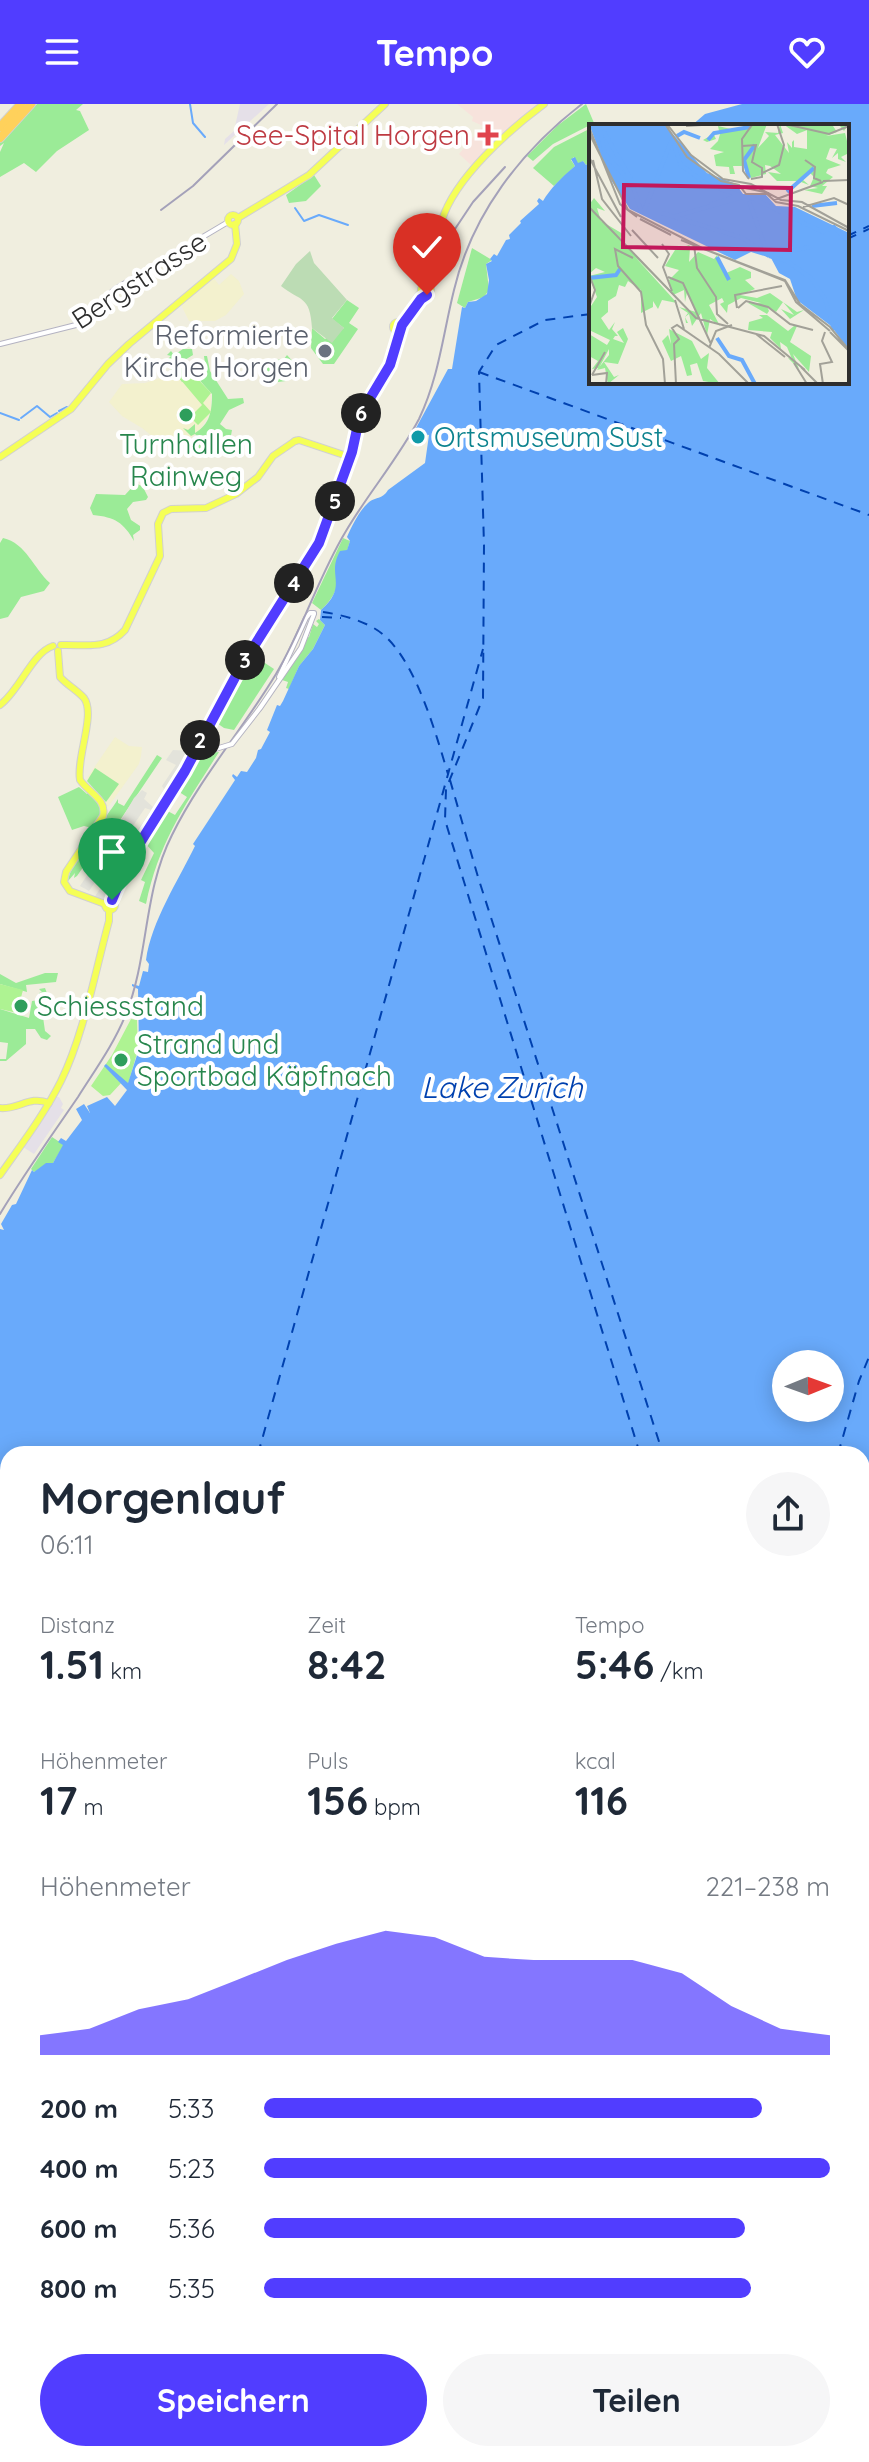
<!DOCTYPE html>
<html lang="de">
<head>
<meta charset="utf-8">
<style>
	body { margin:0; font-family:Quicksand,sans-serif; background:#f6f6f7; color:#1f2937; height:100vh; display:flex; flex-direction:column; font-size:30px; white-space:nowrap }
	* { box-sizing:border-box; margin:0 }
	p { font-size:26px; color:#747a83 }
	.icon { flex:none; width:44px; height:44px; fill:none; stroke:currentColor; stroke-width:2; stroke-linecap:round; stroke-linejoin:round }
	.map { position:relative; flex:1; overflow:hidden }
	.panel { position:absolute; left:0px; top:1342px; width:870px; height:1016px; display:flex; flex-direction:column; background:#fff; border-radius:24px 24px 0 0; box-shadow:0 4px 20px #0003 }
	.panel>* { flex:none }
	.needle { width:52px; rotate:89deg }
	.controls { position:absolute; left:772px; top:1246px; display:grid; gap:16px }
	.controls a { display:grid; place-items:center; width:72px; height:72px; border-radius:50%; background:#fff; box-shadow:0 4px 20px #0003; font-size:40px }
	.pin { position:absolute; display:grid; place-items:center; width:68px; height:68px; color:#fff; margin:-82px -34px; border-radius:50% 50% 50% 0; rotate:-45deg; box-shadow:0 0 8px #0007 }
	.pin .icon { rotate:45deg }
	.km { position:absolute; width:40px; height:40px; margin:-20px; border-radius:50%; background:#222; color:#fff; font-size:22px; line-height:40px; text-align:center }
	.round { display:grid; place-items:center; flex:none; width:84px; height:84px; border-radius:42px; background:#f6f6f7 }
	.overview { display:flex; align-items:center; justify-content:space-between; height:136px; padding:0 40px }
	h1 { font-size:44px; font-weight:700; line-height:60px }
	.figures { display:grid; grid-template-columns:repeat(3,1fr); gap:12px; height:136px; padding:8px 40px }
	.figures div { display:grid; align-content:center }
	.figures b { font-size:40px; font-weight:700 }
	.figures small { font-size:22px; font-weight:400 }
	.figures p { font-size:22px }
	.chart { height:224px; padding:16px 40px }
	.chart p { display:flex; justify-content:space-between }
	.chart svg { width:100%; height:144px; margin-top:8px; fill:#513dff; opacity:.7 }
	.cta { display:flex; gap:16px; margin-top:auto; padding:16px 40px }
	.cta a { flex:1; height:92px; border-radius:48px; background:#513dff; color:#fff; font-size:32px; font-weight:700; line-height:92px; text-align:center }
	.cta a+a { background:#f6f6f7; color:#1f2937 }
	ul { padding:0 40px; list-style:none; font-size:26px }
	li { display:grid; grid-template-columns:128px 96px 1fr; align-items:center; height:60px }
	li i { height:20px; border-radius:10px; background:#513dff }
	header { display:flex; justify-content:space-between; align-items:center; height:104px; padding:0 40px; background:#513dff; color:#fff; font-size:36px; font-weight:700 }
	.map>svg:first-child { display:block }
	.industrial { fill:#e5e0e8 }
	.education { fill:#f3f1ce }
	.medical { fill:#f7e3dc }
	.green { fill:#9beb97 }
	.cemetery { fill:#bcdcb4 }
	.pitch { fill:#aef392 }
	.plaza { fill:#e3e3db }
	.water { fill:#69aafb; fill-rule:evenodd }
	.lines { fill:none; stroke-linecap:round; stroke-linejoin:round }
	.stream { stroke:#69aafb; stroke-width:2 }
	.river { stroke:#69aafb; stroke-width:6 }
	.ferry { stroke:#0041af; stroke-width:2; stroke-dasharray:10 8; stroke-linecap:butt }
	.minor-casing { stroke:#b4b3c2; stroke-width:6 }
	.major-casing { stroke:#d1d1d1; stroke-width:8 }
	.highway-casing { stroke:#d1d1d1; stroke-width:10 }
	.minor { stroke:#fff; stroke-width:4 }
	.major { stroke:#f5ff56; stroke-width:6 }
	.highway { stroke:#ffd15b; stroke-width:8 }
	.rail { stroke:#a4a1b9; stroke-width:2 }
	.minor-bridge-casing { stroke:#b4b3c2; stroke-width:6; stroke-linecap:butt }
	.minor-bridge { stroke:#fff; stroke-width:4 }
	.route-casing { stroke:#fff; stroke-width:16 }
	.route { stroke:#513dff; stroke-width:10 }
	.health-dot { fill:#e0444e; stroke:#fff; stroke-width:3 }
	.worship-dot { fill:#6b7280; stroke:#fff; stroke-width:3 }
	.leisure-dot { fill:#2e9e5b; stroke:#fff; stroke-width:3 }
	.culture-dot { fill:#0f9aa8; stroke:#fff; stroke-width:3 }
	.labels { text-anchor:middle; stroke-width:8; stroke-linejoin:round; paint-order:stroke }
	.health-label { font-size:28px; fill:#be3a42; stroke:#fff; text-anchor:end }
	.street-label { font-size:28px; fill:#2e2e2e; stroke:#fff }
	.worship-label { font-size:28px; fill:#5b616d; stroke:#fff; text-anchor:end }
	.culture-label { font-size:28px; fill:#0d838f; stroke:#fff; text-anchor:start }
	.leisure-label { font-size:28px; fill:#27864d; stroke:#fff; text-anchor:start }
	.water-label { font-size:30px; font-style:italic; fill:#0041af; stroke:#fff }
	.inset-river { fill:none; stroke:#69aafb; stroke-width:4 }
	.inset-road { fill:none; stroke:#a2a198; stroke-width:2 }
	.view { fill:#c2185b; fill-opacity:0.15; stroke:#c2185b; stroke-width:4 }
	.inset-edge { fill:none; stroke:#2e2e2e; stroke-width:4 }
</style>
</head>
<body>
<header><svg class="icon" aria-label="menu" viewBox="0 0 24 24"><path d="M4 6h16M4 12h16M4 18h16"/></svg>Tempo<svg class="icon" aria-label="heart" viewBox="0 0 24 24"><path d="M12 20l-8-8c-3-5 5-10 8-4 3-6 11-1 8 4z"/></svg></header>
<div class="map">
<svg width="869" height="2358" viewBox="0 0 869 2358">
	<rect width="100%" height="100%" fill="#f0eedf"/>
	<g class="industrial">
		<path d="M240 0H269L224 41 225 35 234 27Z"/>
		<path d="M56 993H59L63 1000 61 1004 64 1006 34 1050 23 1043Z"/>
	</g>
	<g class="education">
		<path d="M231 170 239 177 244 190 226 211 215 217H189L181 201 213 173 219 181Z"/>
		<path d="M175 269H192L211 289V308L199 327 173 349 142 324 122 312 109 298 122 280 145 279Z"/>
		<path d="M115 633 129 642 142 643 141 652 139 660 108 703 87 674Z"/>
	</g>
	<path class="medical" d="M457 0H538L503 29 471 61 459 50 483 22 472 17 473 13Z"/>
	<g class="green">
		<path d="M37 0H83L76 6 80 7 89 26 57 47 36 68 24 59 0 73V48L4 39 0 42V38Z"/>
		<path d="M586 0 594 19 553 40 533 57 527 52 557 22Z"/>
		<path d="M591 24V58L586 61 583 57 578 60 574 53 571 56 575 62 554 82 533 64 554 43Z"/>
		<path d="M314 71 321 82 306 97 289 99 286 91Z"/>
		<path d="M472 144 492 156 486 160 489 186 484 193 468 198 465 204 457 199Z"/>
		<path d="M347 196 359 204 349 219 358 225 334 260H323L311 244 312 224 325 235 344 224 332 215Z"/>
		<path d="M183 245H192L193 251 183 257 187 265 205 260 204 252H207L210 267 228 295 243 294 244 299 229 306 220 320 226 325 232 326 229 342 222 336 197 353 199 334 195 330 191 332 183 324 188 326 195 320V329C210 320 212 307 212 290L193 269 182 278 175 268H172L168 255 171 252 167 251 171 247 174 251Z"/>
		<path d="M287 251 296 261 285 275 286 277 278 278 262 261 266 257 284 255Z"/>
		<path d="M136 379 143 383 148 393 146 396 133 398 127 405 131 416 140 422V426L133 431 134 437C124 419 115 413 93 411L90 404 96 390 125 391Z"/>
		<path d="M3 434C26 439 34 465 50 479L44 487 21 493 8 513 0 515V439Z"/>
		<path d="M343 434 350 437C342 461 342 488 321 506L312 499Z"/>
		<path d="M319 515 325 521 313 545 299 562 289 585 286 584 288 578 282 576 306 534 309 533 313 520 317 523 319 520 316 517Z"/>
		<path d="M253 551 274 565 234 626 224 624 214 617 249 552Z"/>
		<path d="M219 648C186 700 159 737 146 800L139 797 145 778 141 776 154 749 144 738 164 705 175 711 187 693 176 686 199 652 202 654 206 649Z"/>
		<path d="M157 651 162 654 110 731 106 730 77 772 74 774 75 769 68 777C70 758 107 713 118 695V699L124 702Z"/>
		<path d="M95 664 119 680 106 698 87 677Z"/>
		<path d="M79 683 87 690 89 688 99 698 101 711 92 724 84 722 72 726 58 693Z"/>
		<path d="M45 869H58L56 878 26 881 27 888 0 880V870L16 879Z"/>
		<path d="M45 884 48 892 42 893 39 911 43 913 45 927 51 932 47 936 41 934 35 925H26V940L6 957H0V955H6L8 939 0 938V905L29 914 32 897 39 896V889L42 888 39 885Z"/>
		<path d="M52 1033 64 1041 53 1059 34 1068 31 1065Z"/>
	</g>
	<path class="cemetery" d="M310 147 314 159 347 196 332 214 344 224 332 239 312 224C310 191 301 198 281 182L296 160Z"/>
	<g class="pitch">
		<path d="M175 269 193 270 211 289 203 299 211 308 198 321 190 313 202 301Z"/>
		<path d="M0 880 23 886 17 909 0 905Z"/>
		<path d="M131 915 137 916 138 946 128 980 123 977 110 991 103 992 91 982 112 951Z"/>
	</g>
	<path class="plaza" d="M173 646 190 647 115 773 109 793 103 795 94 794 151 706 145 704 89 787 80 782 102 749 134 694 142 686 147 689 144 695 153 703 164 685 162 682 176 661 166 656Z"/>
	<path class="water" d="M742 0H869V1623L862 1626V1350H8V2350H597L596 2355 600 2358H0V1125L4 1126 1 1120 12 1101 16 1100 32 1066 34 1068 46 1059H53L63 1041 58 1038 61 1034 66 1037 82 1016 76 1005 84 1000 90 1009 87 1002 107 993 115 1002 127 986 104 962 106 960 128 979 139 945 138 885 132 882V880L139 882 143 867 148 868 149 860 146 856C151 818 179 775 195 742L193 740 235 676 232 672 233 670 237 673 241 667 247 668 256 654 258 646 261 645 270 628 267 626 277 601 280 602 283 597 299 562 313 545 325 521 320 516 321 506C349 481 326 472 340 447L347 446 350 437 347 433C352 422 359 407 368 399 376 392 382 396 388 386L425 359 429 331 418 329 416 324 448 265H452L462 203 465 204 468 198 476 197 487 190 489 176 486 160 492 157 490 155 494 150 497 152 506 136 510 135 509 131 521 119 520 117 539 100 537 97 539 94 543 97C550 85 561 74 575 62L571 55 575 53 578 59 583 57 586 61 591 58V278H847V22H691L705 10ZM786 1260H830V1304H786Z"/>
	<g class="lines">
		<g class="stream">
			<path d="M190 0 193 19 205 33"/>
			<path d="M295 104 304 117 319 111 348 121"/>
			<path d="M59 307 67 303"/>
			<path d="M0 309 19 316"/>
			<path d="M21 314 37 302 50 313 57 309"/>
			<path d="M862 2318 869 2321"/>
		</g>
		<path class="river" d="M862 1739 869 1749"/>
		<g class="ferry">
			<path d="M847 132 869 122"/>
			<path d="M847 135 869 125"/>
			<path d="M591 210 545 216 496 241 479 268 484 441 483 594 446 685 445 716 640 1350"/>
			<path d="M479 268 869 411"/>
			<path d="M323 508C344 511 370 518 386 533 417 562 436 630 448 670"/>
			<path d="M322 513 341 514"/>
			<path d="M450 676 478 773 663 1350"/>
			<path d="M258 1350 483 545"/>
			<path d="M838 1350 859 1277 869 1253"/>
			<path d="M0 1951 8 1941"/>
			<path d="M0 2018 8 2015"/>
			<path d="M0 2331 7 2358"/>
			<path d="M453 2358 456 2350"/>
		</g>
		<defs>
			<g id="minor">
				<path d="M0 240 76 221 115 185 228 118"/>
				<path d="M279 573 306 514 310 509H314"/>
				<path d="M260 604 301 544 314 510"/>
				<path d="M862 1885 869 1865"/>
				<path d="M868 2034 869 2031"/>
			</g>
			<g id="major">
				<circle cx="233" cy="116" r="5"/>
				<path d="M238 114 309 71 385 0"/>
				<path d="M425 181 430 167"/>
				<circle cx="426" cy="186" r="5"/>
				<path d="M430 183C436 161 435 137 442 116 455 74 509 26 544 0"/>
				<circle cx="398" cy="223" r="5"/>
				<path d="M399 219 421 188"/>
				<path d="M376 284 392 256 399 228"/>
				<path d="M295 337 299 336 350 353"/>
				<path d="M0 353 71 305 108 260 129 240 231 155 237 140 235 120"/>
				<path d="M61 541C86 540 106 547 125 526L160 452 158 420 163 409 171 405 206 404 236 390 258 373 273 352 295 337"/>
				<path d="M58 547 60 573C67 581 77 586 84 594 96 610 76 654 80 676 89 689 107 695 103 712L66 768 64 778 70 787 105 800"/>
				<path d="M0 601C20 586 32 549 53 542"/>
				<path d="M185 667 239 566 319 439 352 348 360 304 377 280"/>
				<path d="M112 796 126 762 186 666"/>
				<circle cx="110" cy="801" r="5"/>
				<path d="M0 1004C19 1006 29 991 49 999"/>
				<path d="M0 1071C21 1041 44 1011 61 977 84 930 95 868 109 817V806"/>
				<path d="M862 1654 869 1651"/>
				<path d="M613 2350 615 2358"/>
				<path d="M807 2350 808 2358"/>
			</g>
			<g id="highway">
				<path d="M0 23 21 0"/>
				<path d="M0 34 31 0"/>
			</g>
		</defs>
		<use href="#minor" class="minor-casing"/>
		<use href="#major" class="major-casing"/>
		<use href="#highway" class="highway-casing"/>
		<use href="#minor" class="minor"/>
		<use href="#major" class="major"/>
		<use href="#highway" class="highway"/>
		<g class="rail">
			<path d="M161 106 193 82 277 0"/>
			<path d="M445 140 473 98 505 63"/>
			<path d="M136 752 141 744"/>
			<path d="M0 1110C24 1070 52 1031 78 993 95 966 114 940 126 910 149 852 143 788 172 731 200 674 243 625 276 570 303 525 318 473 346 427 369 388 398 355 419 315 439 273 443 230 454 186 472 110 521 47 582 0"/>
			<path d="M862 1925 869 1909"/>
			<path d="M862 1945 865 1941"/>
			<path d="M691 2350V2358"/>
		</g>
		<defs>
			<path id="minor-bridge" d="M209 647 232 640 260 604"/>
		</defs>
		<use href="#minor-bridge" class="minor-bridge-casing"/>
		<use href="#minor-bridge" class="minor-bridge"/>
	</g>
	<g class="lines">
		<defs>
			<path id="route" d="M112 796 128 758 185 667 239 566 319 439 352 348 360 311 390 261 402 221 421 195 427 191"/>
		</defs>
		<use href="#route" class="route-casing"/>
		<use href="#route" class="route"/>
	</g>
	<path class="health-dot" d="M484 19h8v8h8v8h-8v8h-8v-8h-8v-8h8z"/>
	<circle class="worship-dot" cx="325" cy="247" r="8"/>
	<g class="leisure-dot">
		<circle cx="186" cy="311" r="8"/>
		<circle cx="21" cy="902" r="8"/>
		<circle cx="121" cy="956" r="8"/>
	</g>
	<circle class="culture-dot" cx="418" cy="333" r="8"/>
	<g class="labels">
		<g class="health-label">
			<text x="470" y="41">See-Spital Horgen</text>
		</g>
		<g class="street-label">
			<text transform="translate(139 176) rotate(-33)" y="10">Bergstrasse</text>
		</g>
		<g class="worship-label">
			<text x="309" y="241">Reformierte<tspan x="309" dy="32">Kirche Horgen</tspan></text>
		</g>
		<g class="culture-label">
			<text x="434" y="343">Ortsmuseum Sust</text>
		</g>
		<g class="leisure-label">
			<text x="186" y="350" text-anchor="middle">Turnhallen<tspan x="186" dy="32">Rainweg</tspan></text>
			<text x="37" y="912">Schiessstand</text>
			<text x="137" y="950">Strand und<tspan x="137" dy="32">Sportbad Käpfnach</tspan></text>
		</g>
		<g class="water-label">
			<text x="502" y="994">Lake Zurich</text>
		</g>
	</g>
	<g transform="translate(589 20)">
		<rect width="260" height="260" fill="#f0eedf"/>
		<path d="M161 0H178L169 24 180 12 176 8 189 9 191 0 194 9 186 11 200 29 198 18 203 24V18L205 16V23L218 25V6L231 1 208 10 194 0H260L255 7 251 2H244L248 8 237 12 256 9 258 17 260 8V29L252 33 257 38 249 35V29L243 34 248 25 241 24 237 35 252 41 239 45 237 49 244 53 233 62H238L233 70 215 66 229 64 221 62 225 53 221 49 214 56 220 61 212 58 199 67 210 57H188L179 48 192 50 181 42 176 41 177 50 162 54 155 42H144L146 50H141L140 43 127 42 125 31 135 28 121 25 129 17 131 10 125 11 127 15 118 18 114 16 130 7 129 2 146 6ZM5 74 16 87 8 84 12 97 34 110 31 115 82 167 80 156 90 146 76 142 86 126 100 121 102 123 104 121 105 122 106 121 108 123 101 124 100 138 109 128 125 135 128 131 135 150 151 143 162 148V154L156 156 166 165 151 171 168 174 181 169 208 188 215 186 201 195 192 185 205 191 194 178 187 188 178 182 180 187 178 190 159 179H172L152 174 139 181 138 189 131 180 135 178 133 174 120 181 131 202 121 195 118 211 112 189 103 202 100 190 96 193 99 199H97L96 193 99 189 90 183 107 188 98 168 96 178 95 166 84 171 46 133 88 179 73 176 69 185 64 177V183L52 189V166L39 157 36 163 30 161 27 172 19 177V188L12 194 20 206 26 198 23 205 29 212H26L24 215 35 219 28 208 34 204 39 215 29 240 15 238 25 253 30 251 19 260 16 244 8 246 20 231V225L10 244 3 245 9 237 0 232V210L18 221 21 216 0 206V185L8 173 0 152 16 148 7 144 0 150V81ZM170 191H178L199 207 205 202H208L201 218 222 232 220 248 204 230 210 245 199 234 203 235 198 223 191 218 192 225 181 214 183 208 159 206 160 198 174 194ZM80 205 103 217 112 235 120 229 118 244 131 260 114 257 108 239 101 241 103 251 98 252 92 232 82 237 73 217 79 211 82 220Z" fill="#9beb97"/>
		<path d="M0 0H75L118 49 147 60 154 70 177 71 187 82 206 83 260 109V226L242 202 208 176 201 155 190 149 182 134 162 128 146 136 41 85 20 53Z" fill="#69aafb"/>
		<path class="inset-river" d="M10 0 16 30 43 60 53 89M15 8 42 55M88 12 95 8 111 14M83 15 92 41 119 61 153 72M119 16 125 9 161 3M160 54 155 36 166 21M198 68 225 44M159 72 234 108 245 103 260 119M160 77 179 131M121 81 149 72M223 82 248 79M55 87 83 15M54 89H73L154 114 180 132M87 92 157 72M180 132 198 137 222 154 236 175 245 206M181 132 220 123H260M128 133 140 156M0 154 27 151 31 145M245 196V111M246 205 260 170M128 214 140 232 153 236 166 260"/>
		<path class="inset-road" d="M76 0 98 33 132 57 150 61 157 70H178L187 78 209 82 260 107M78 0 102 31 134 55 162 60 192 76 213 78 260 104M196 0 240 10 260 2M97 2 128 0M0 3 31 80 48 93M0 9 39 86 115 125 196 156 211 180 241 203 260 226M153 22 167 21 163 38 173 44V53L162 55M0 33 32 93M4 36 13 75 42 112M216 36 226 43 225 54 232 57M173 49 190 41 195 21 188 0M160 55 154 47 153 15 163 1 173 0M234 57 260 56M152 63 180 69M185 76 234 58M0 83 107 194 175 212 216 246M214 83 245 74 260 81M51 95 82 111M43 106 69 134M92 116 196 157 207 178 241 207M73 120 80 130 74 143 83 167M105 121 108 144 127 173 128 190 139 200M44 134 26 125 29 142 52 168 57 201 74 235 76 260M79 153 94 159 122 220M86 176 95 205M0 183 6 166 1 153M148 184 146 171 193 162M149 184 157 177 179 183 201 200 224 206M241 208 260 227M167 210 196 233M120 224 127 207 143 201M205 239 218 260M212 243 229 260M3 251 18 249 17 260M3 251 16 228M87 260 85 220 90 215 83 204 88 201 130 230 160 260M234 260 231 240 243 238 233 217 236 208"/>
		<path class="view" d="M35 61 202 64 201 126 34 123Z"/>
		<rect width="260" height="260" class="inset-edge"/>
	</g>
</svg>
<div class="controls">
<a><svg class="needle" viewBox="-14 -14 28 28"><path d="M0-13l5 13h-10z" fill="#e53935"/><path d="M0 13l5-13h-10z" fill="#747a83"/></svg></a>
</div>
<div class="pin" style="left:112px;top:796px;background:#1e9e55"><svg class="icon" aria-label="arrive" viewBox="0 0 24 24"><path d="M6 21V4h12l-3 4 3 4H6"/></svg></div>
<div class="pin" style="left:427px;top:191px;background:#d93025"><svg class="icon" aria-label="check" viewBox="0 0 24 24"><path d="M5 12l5 5 9-10"/></svg></div>
<b class="km" style="left:200px;top:636px">2</b>
<b class="km" style="left:245px;top:556px">3</b>
<b class="km" style="left:294px;top:479px">4</b>
<b class="km" style="left:335px;top:397px">5</b>
<b class="km" style="left:361px;top:309px">6</b>
<section class="panel">
<div class="overview"><div><h1>Morgenlauf</h1><p>06:11</p></div><a class="round"><svg class="icon" aria-label="share" viewBox="0 0 24 24"><path d="M12 15V3M7 8l5-5 5 5M5 13v7h14v-7"/></svg></a></div>
<div class="figures">
<div><p>Distanz</p><b>1.51<small> km</small></b></div>
<div><p>Zeit</p><b>8:42</b></div>
<div><p>Tempo</p><b>5:46<small> /km</small></b></div>
</div>
<div class="figures">
<div><p>Höhenmeter</p><b>17<small> m</small></b></div>
<div><p>Puls</p><b>156<small> bpm</small></b></div>
<div><p>kcal</p><b>116</b></div>
</div>
<div class="chart"><p><span>Höhenmeter</span>221–238 m</p>
<svg viewBox="0 0 160 44" preserveAspectRatio="none"><path d="M0 44V38L10 36L20 30L30 27L40 21L50 15L60 10L70 6L80 8L90 14L100 15L110 15L120 15L130 19L140 29L150 36L160 38V44z"/></svg>
</div>
<ul>
<li><b>200 m</b>5:33<i style="width:88%"></i></li>
<li><b>400 m</b>5:23<i style="width:100%"></i></li>
<li><b>600 m</b>5:36<i style="width:85%"></i></li>
<li><b>800 m</b>5:35<i style="width:86%"></i></li>
</ul>
<div class="cta"><a>Speichern</a><a>Teilen</a></div>
</section>
</div>
</body>
</html>
